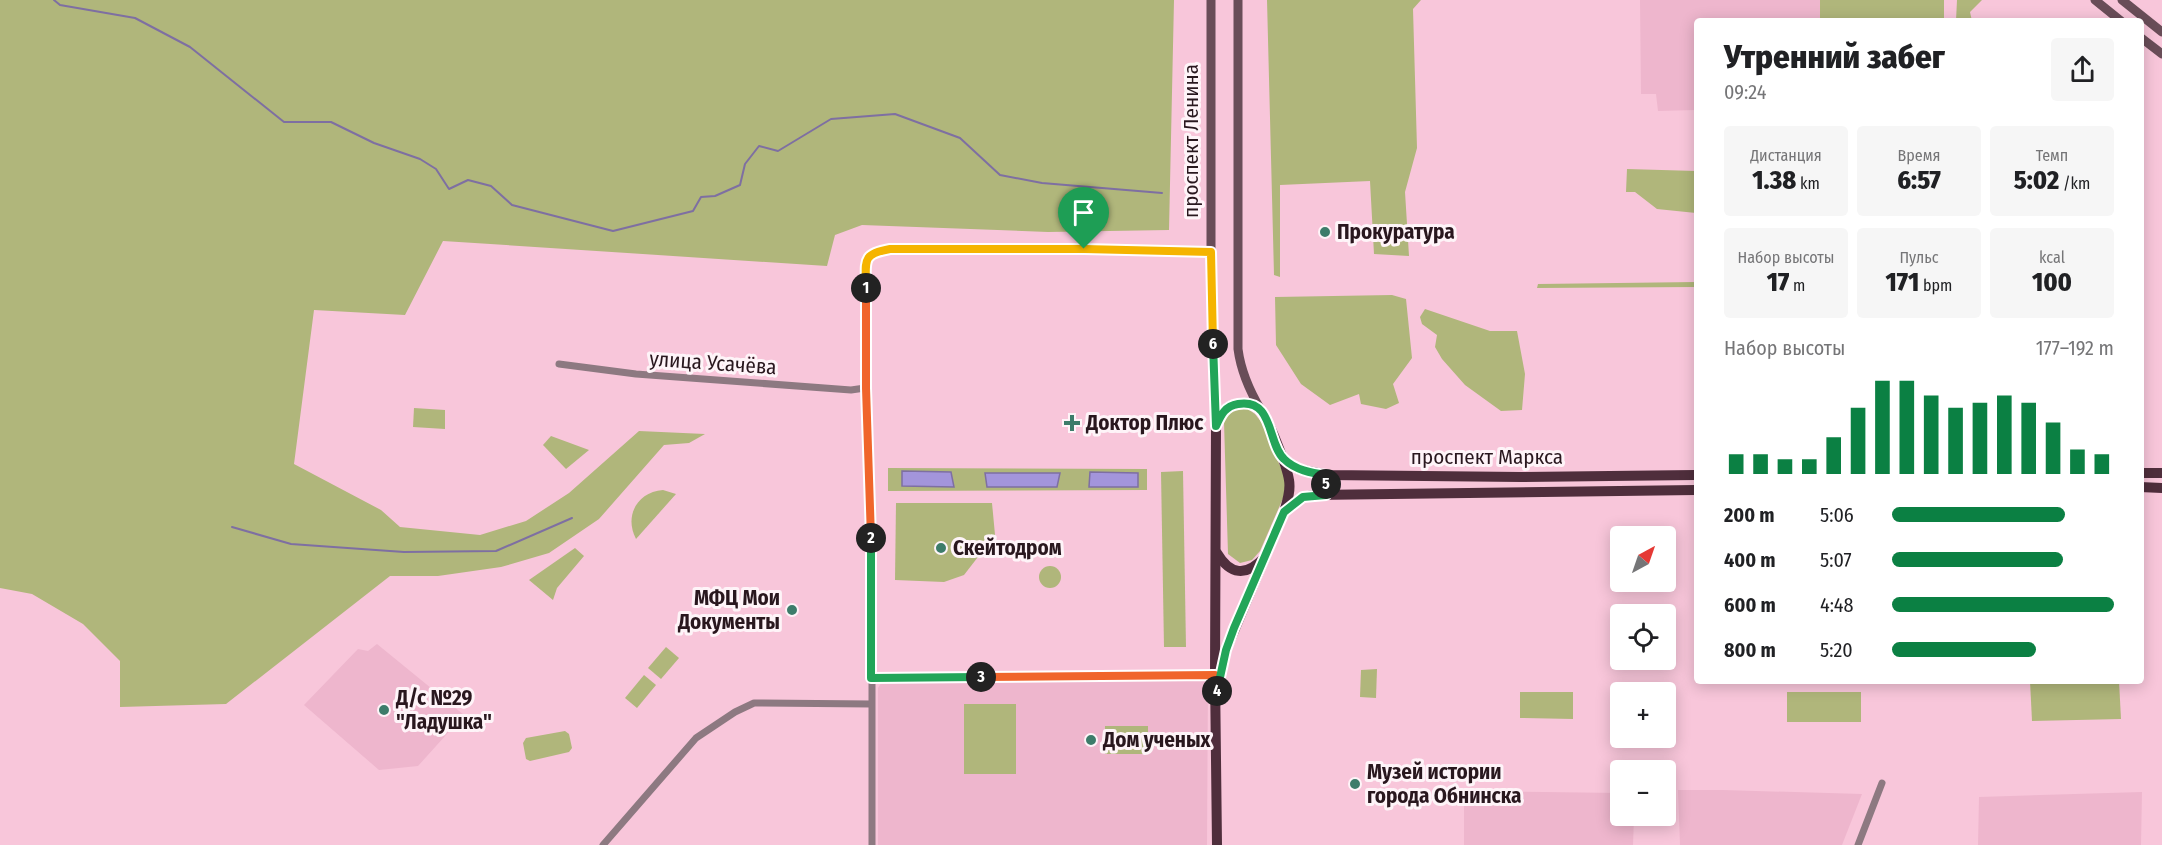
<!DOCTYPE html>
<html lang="ru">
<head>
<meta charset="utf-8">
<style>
	body { margin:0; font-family:"Fira Sans Condensed",sans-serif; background:#f6f6f6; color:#202124; height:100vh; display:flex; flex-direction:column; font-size:22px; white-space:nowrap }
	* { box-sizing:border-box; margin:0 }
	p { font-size:20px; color:#757577 }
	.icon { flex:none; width:33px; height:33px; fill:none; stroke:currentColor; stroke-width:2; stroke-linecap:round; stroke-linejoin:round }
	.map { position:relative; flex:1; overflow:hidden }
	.drawer { position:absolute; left:1694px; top:18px; width:450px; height:666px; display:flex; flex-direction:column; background:#fff; border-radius:6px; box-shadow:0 3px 15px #0003 }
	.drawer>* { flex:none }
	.needle { width:39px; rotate:40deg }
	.buttons { position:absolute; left:1610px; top:526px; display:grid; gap:12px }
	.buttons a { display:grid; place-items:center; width:66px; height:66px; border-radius:6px; background:#fff; box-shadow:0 3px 15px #0003; font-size:30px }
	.pin { position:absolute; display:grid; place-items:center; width:51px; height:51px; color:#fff; margin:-62px -26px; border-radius:50% 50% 50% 0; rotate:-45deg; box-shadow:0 0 6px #0007 }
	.pin .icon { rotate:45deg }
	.km { position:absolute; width:30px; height:30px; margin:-15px; border-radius:50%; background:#222; color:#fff; font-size:16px; line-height:30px; text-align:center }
	.round { display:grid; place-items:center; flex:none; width:63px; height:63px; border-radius:6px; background:#f6f6f6 }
	.summary { display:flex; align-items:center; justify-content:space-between; height:102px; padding:0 30px }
	h1 { font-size:33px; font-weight:800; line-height:45px }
	.stats { display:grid; grid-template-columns:repeat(3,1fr); gap:9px; height:102px; padding:6px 30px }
	.stats div { display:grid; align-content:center; border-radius:6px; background:#f6f6f6; text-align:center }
	.stats b { font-size:26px; font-weight:800 }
	.stats small { font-size:16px; font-weight:400 }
	.stats p { font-size:16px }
	.chart { height:168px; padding:12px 30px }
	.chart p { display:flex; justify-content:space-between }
	.chart svg { width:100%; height:108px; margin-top:6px; stroke:#0b8043; stroke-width:6 }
	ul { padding:0 30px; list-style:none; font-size:20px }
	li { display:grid; grid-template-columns:96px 72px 1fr; align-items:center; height:45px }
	li i { height:15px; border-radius:8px; background:#0b8043 }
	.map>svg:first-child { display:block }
	.built { fill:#eeb6cd }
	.green { fill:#b0b67b }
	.water { fill:#a395db; stroke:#7e6fa2; stroke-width:1.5 }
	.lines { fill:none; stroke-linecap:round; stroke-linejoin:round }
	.stream { stroke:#7e6fa2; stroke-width:2 }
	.street { stroke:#8d7981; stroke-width:7 }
	.secondary { stroke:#694d58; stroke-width:9 }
	.primary { stroke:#4f2e3c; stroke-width:10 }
	.split-1-casing { stroke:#fff; stroke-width:12 }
	.split-2-casing { stroke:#fff; stroke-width:12 }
	.split-3-casing { stroke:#fff; stroke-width:12 }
	.split-4-casing { stroke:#fff; stroke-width:12 }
	.split-5-casing { stroke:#fff; stroke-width:12 }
	.split-6-casing { stroke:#fff; stroke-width:12 }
	.split-7-casing { stroke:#fff; stroke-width:12 }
	.split-1 { stroke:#f5b400; stroke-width:8 }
	.split-2 { stroke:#f0652b; stroke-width:8 }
	.split-3 { stroke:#22a559; stroke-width:8 }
	.split-4 { stroke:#f0652b; stroke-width:8 }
	.split-5 { stroke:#22a559; stroke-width:8 }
	.split-6 { stroke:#22a559; stroke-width:8 }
	.split-7 { stroke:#f5b400; stroke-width:8 }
	.poi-dot { fill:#3d7c6a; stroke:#fef4f8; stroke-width:2 }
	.labels { text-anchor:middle; stroke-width:6; stroke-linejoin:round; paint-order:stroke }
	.street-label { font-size:21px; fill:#29171e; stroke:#fef4f8 }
	.poi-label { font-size:21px; font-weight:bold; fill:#29171e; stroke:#fef4f8; text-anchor:start }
</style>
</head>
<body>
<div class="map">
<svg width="2162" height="845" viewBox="0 0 2162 845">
	<rect width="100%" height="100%" fill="#f8c6da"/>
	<g class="built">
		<path d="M1640 0H1820V21H1696V110L1658 111 1656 94H1641Z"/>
		<path d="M377 644 464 715 418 766 379 770 304 705 358 649 368 651Z"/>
		<path d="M883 680H1208L1207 845H878V688Z"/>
		<path d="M1678 790H1723L1862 794 1842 845H1680Z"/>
		<path d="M1464 791 1620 793V816H1634L1633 845H1464Z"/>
		<path d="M2142 792 2141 845H1978L1979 797Z"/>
	</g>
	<g class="green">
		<path d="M0 0H1174L1169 230 1048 232 862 225 835 235 827 266 443 241 405 315 314 310 294 464 381 510 400 527 480 535 526 521 569 493 639 431 705 434 689 443 664 445 599 519 549 553 501 567 438 576H390L226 704 120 707V661L83 624 32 594 0 588Z"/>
		<path d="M1267 0H1421L1413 9 1417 148 1405 192 1409 256 1374 254 1370 181 1280 185V277L1274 275Z"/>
		<rect x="1820" y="0" width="124" height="21"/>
		<path d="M1957 0H1982L1970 12 1972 21H1956Z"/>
		<path d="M1627 169 1696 171V213L1657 209 1635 192H1626Z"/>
		<path d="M1696 282V287L1537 288 1538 284Z"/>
		<path d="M1392 295 1406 299 1412 358 1393 384 1399 403 1386 409 1361 404 1359 394 1330 405 1301 384 1276 345 1275 297Z"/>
		<path d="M1425 309 1490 331H1517L1525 374 1522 410 1501 411 1465 385 1442 359 1435 347 1437 335 1422 324 1420 317Z"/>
		<path d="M1245 407 1255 414 1262 423 1286 480 1284 496 1260 551 1252 560 1240 563 1228 554 1224 422C1227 411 1235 409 1245 407Z"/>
		<path d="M414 408 445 410V429L413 427Z"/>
		<path d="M551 436 589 450 566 469 543 445Z"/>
		<path d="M888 468 1147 469V490L888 491Z"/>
		<path d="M1183 471 1186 647H1164L1161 472Z"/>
		<path d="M663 490 676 494 636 539C624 516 637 492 663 490Z"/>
		<path d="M896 503H992L995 535 964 575 944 582 895 580Z"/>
		<path d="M575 548 584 556 557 588 553 600 529 580Z"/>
		<circle cx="1050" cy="577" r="11"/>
		<path d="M666 647 679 658 661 679 648 668Z"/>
		<path d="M1377 669 1376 698 1360 697 1361 670Z"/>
		<path d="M644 675 656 685 637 708 625 698Z"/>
		<path d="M2030 681H2119L2121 719 2032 721Z"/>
		<path d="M1520 692H1573V719L1520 718Z"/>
		<rect x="1787" y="692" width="74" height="30"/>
		<rect x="964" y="704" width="52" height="70"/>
		<path d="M1148 726V754H1105V726Z"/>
		<path d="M565 731 569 734 572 748 569 752 530 761 526 759 523 743 526 738Z"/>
	</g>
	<g class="water">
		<path d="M902 471 951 472 954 487 902 486Z"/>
		<path d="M1090 472 1138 473V487H1089Z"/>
		<path d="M985 473H1060L1057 487H987Z"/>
	</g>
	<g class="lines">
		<g class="stream">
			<path d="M54 0 60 5 135 18 190 47 284 122H331L374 143 420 159 436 169 449 189 468 180 491 186 512 205 613 231 693 211 701 197 715 196 740 185 745 164 759 146 778 151 831 119 895 114 960 138 1000 175 1042 183 1162 193"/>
			<path d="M232 527 291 544 404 552 496 551 572 518"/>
		</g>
		<g class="street">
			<path d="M559 364 636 374 851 390 865 388"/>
			<path d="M871 678 1215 675"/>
			<path d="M603 845 696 738 735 712 754 703 871 704"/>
			<path d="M872 845V578L865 388 866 260 873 252 890 249H1084L1211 252"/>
			<path d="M1858 845 1882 783"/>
		</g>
		<g class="secondary">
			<path d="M1211 0V284L1216 423"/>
			<path d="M1238 0V349C1241 372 1249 390 1261 410"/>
			<path d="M2095 0 2121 21"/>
			<path d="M2122 0 2162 32"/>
			<path d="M2140 37 2162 54"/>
		</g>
		<g class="primary">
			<path d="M1284 459 1298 469 1327 475 1521 477 1696 475"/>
			<path d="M2140 473H2162"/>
			<path d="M2140 487 2162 488"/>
			<path d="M1284 512 1303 497 1314 495 1696 490"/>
			<path d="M1217 553C1230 575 1246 577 1264 558"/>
			<path d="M1217 691 1226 650 1284 512C1287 502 1291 491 1289 480 1287 467 1269 419 1260 410 1254 405 1246 402 1238 404 1225 405 1221 414 1216 426L1215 675 1217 845"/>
		</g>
	</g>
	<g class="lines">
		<defs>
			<path id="split-1" d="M866 288C866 261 861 254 890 249H1084"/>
			<path id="split-2" d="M866 288V388L871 538"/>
			<path id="split-3" d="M871 538V678L981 677"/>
			<path id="split-4" d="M981 677 1215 675 1217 691"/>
			<path id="split-5" d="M1217 691 1226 650 1234 628 1284 512 1303 497 1326 495V484"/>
			<path id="split-6" d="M1213 344 1216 426C1221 415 1225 406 1238 404 1274 398 1267 443 1284 459 1295 470 1311 473 1327 475L1326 484"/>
			<path id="split-7" d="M1084 249 1211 252 1213 344"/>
		</defs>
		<use href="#split-1" class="split-1-casing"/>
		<use href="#split-2" class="split-2-casing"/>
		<use href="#split-3" class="split-3-casing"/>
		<use href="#split-4" class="split-4-casing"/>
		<use href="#split-5" class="split-5-casing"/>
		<use href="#split-6" class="split-6-casing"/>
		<use href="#split-7" class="split-7-casing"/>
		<use href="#split-1" class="split-1"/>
		<use href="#split-2" class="split-2"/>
		<use href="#split-3" class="split-3"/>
		<use href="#split-4" class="split-4"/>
		<use href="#split-5" class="split-5"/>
		<use href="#split-6" class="split-6"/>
		<use href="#split-7" class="split-7"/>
	</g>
	<g class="poi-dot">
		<circle cx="1325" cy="232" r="6"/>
		<path d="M1069 414h6v6h6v6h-6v6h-6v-6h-6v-6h6z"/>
		<circle cx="941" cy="548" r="6"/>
		<circle cx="792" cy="610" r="6"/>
		<circle cx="384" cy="710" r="6"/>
		<circle cx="1091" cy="740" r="6"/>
		<circle cx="1355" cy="784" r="6"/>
	</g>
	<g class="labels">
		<g class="street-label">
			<text transform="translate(1191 141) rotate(-90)" y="7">проспект Ленина</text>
			<text transform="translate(713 363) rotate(4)" y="7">улица Усачёва</text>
			<text x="1487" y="464">проспект Маркса</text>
		</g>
		<g class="poi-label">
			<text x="1337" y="239">Прокуратура</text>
			<text x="1086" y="430">Доктор Плюс</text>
			<text x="953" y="555">Скейтодром</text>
			<text x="780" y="605" text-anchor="end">МФЦ Мои<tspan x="780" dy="24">Документы</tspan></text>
			<text x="396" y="705">Д/с №29<tspan x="396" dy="24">"Ладушка"</tspan></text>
			<text x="1103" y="747">Дом ученых</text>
			<text x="1367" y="779">Музей истории<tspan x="1367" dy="24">города Обнинска</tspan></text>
		</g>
	</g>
</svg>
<div class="buttons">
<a><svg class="needle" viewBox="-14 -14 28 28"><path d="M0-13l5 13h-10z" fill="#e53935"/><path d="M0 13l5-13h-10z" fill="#757577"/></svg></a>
<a><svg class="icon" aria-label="locate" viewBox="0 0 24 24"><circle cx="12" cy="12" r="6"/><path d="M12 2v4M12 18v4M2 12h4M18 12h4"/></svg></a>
<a>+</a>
<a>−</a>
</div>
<div class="pin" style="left:1084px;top:249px;background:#1e9e55"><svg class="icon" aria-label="arrive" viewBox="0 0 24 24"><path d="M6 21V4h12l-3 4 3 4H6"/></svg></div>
<b class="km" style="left:866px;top:288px">1</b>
<b class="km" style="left:871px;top:538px">2</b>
<b class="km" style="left:981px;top:677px">3</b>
<b class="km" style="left:1217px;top:691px">4</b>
<b class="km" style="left:1326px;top:484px">5</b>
<b class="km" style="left:1213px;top:344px">6</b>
<section class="drawer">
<div class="summary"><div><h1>Утренний забег</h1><p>09:24</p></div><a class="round"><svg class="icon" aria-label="share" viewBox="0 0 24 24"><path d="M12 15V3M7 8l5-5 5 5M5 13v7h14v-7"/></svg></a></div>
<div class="stats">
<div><p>Дистанция</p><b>1.38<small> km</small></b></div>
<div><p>Время</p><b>6:57</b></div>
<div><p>Темп</p><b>5:02<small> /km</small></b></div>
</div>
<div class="stats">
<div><p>Набор высоты</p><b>17<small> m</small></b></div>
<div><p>Пульс</p><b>171<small> bpm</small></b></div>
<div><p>kcal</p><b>100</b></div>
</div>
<div class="chart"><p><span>Набор высоты</span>177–192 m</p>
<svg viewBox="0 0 160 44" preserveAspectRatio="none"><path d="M5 44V36M15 44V36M25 44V38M35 44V38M45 44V29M55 44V17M65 44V6M75 44V6M85 44V12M95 44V17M105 44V15M115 44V12M125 44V15M135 44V23M145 44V34M155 44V36"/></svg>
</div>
<ul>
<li><b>200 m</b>5:06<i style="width:78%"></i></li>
<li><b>400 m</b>5:07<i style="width:77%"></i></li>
<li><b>600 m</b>4:48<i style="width:100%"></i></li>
<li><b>800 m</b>5:20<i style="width:65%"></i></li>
</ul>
</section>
</div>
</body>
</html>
